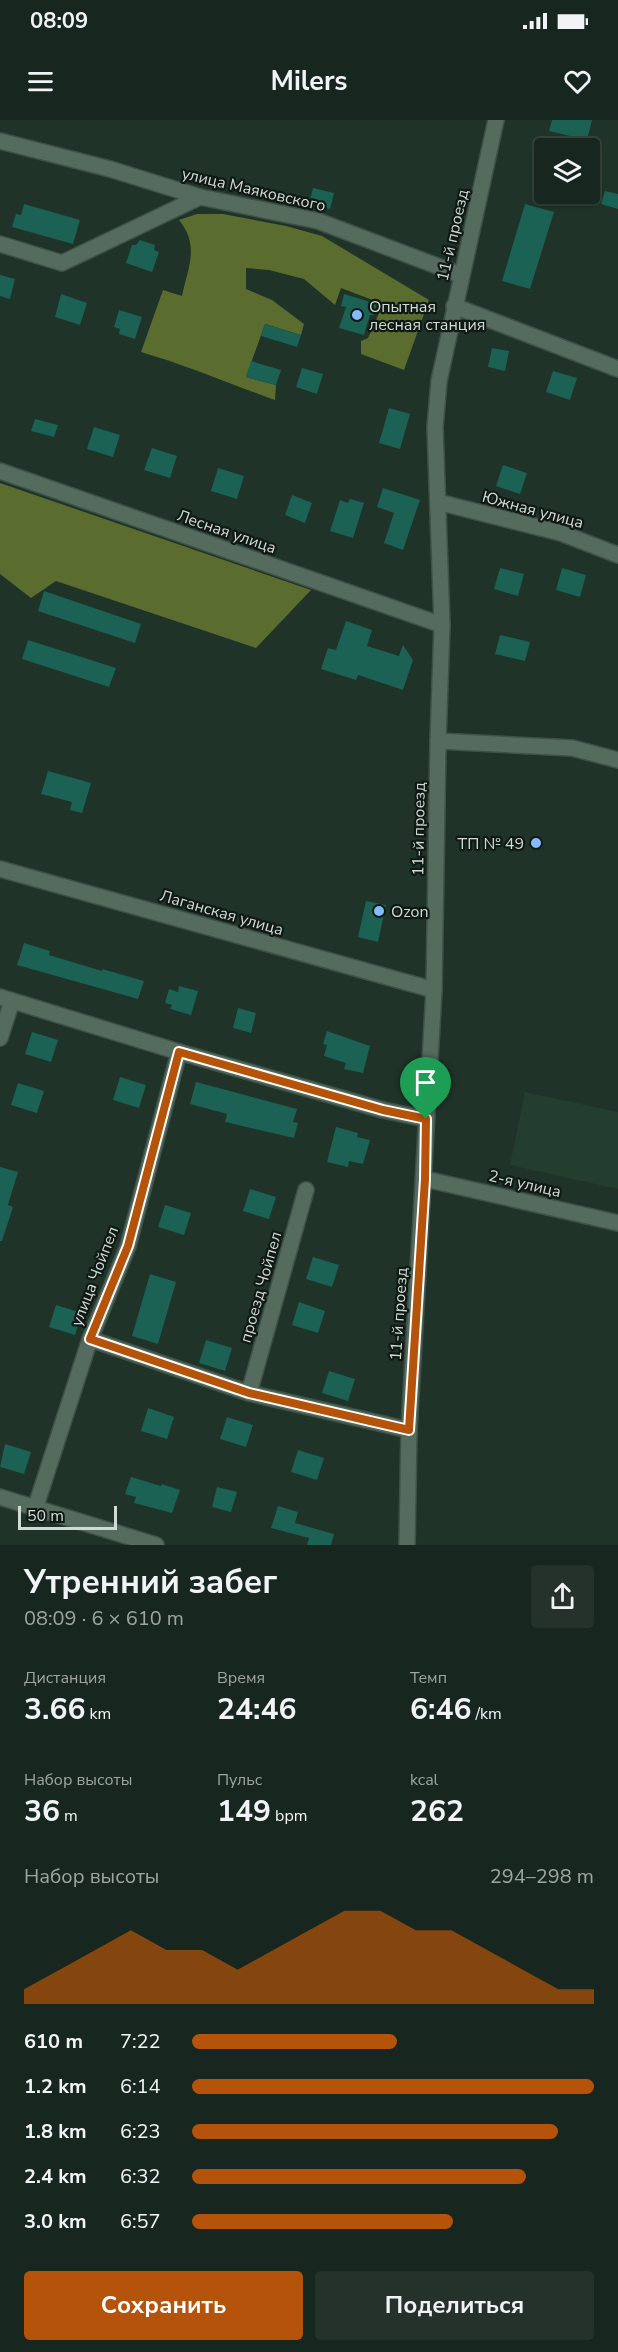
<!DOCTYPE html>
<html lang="ru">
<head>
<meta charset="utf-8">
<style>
	body { margin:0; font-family:"Nunito Sans",sans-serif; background:#24322b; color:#f1f3f6; height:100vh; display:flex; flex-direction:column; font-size:22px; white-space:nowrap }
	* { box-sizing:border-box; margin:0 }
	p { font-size:20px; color:#9ea5a4 }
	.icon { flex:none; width:33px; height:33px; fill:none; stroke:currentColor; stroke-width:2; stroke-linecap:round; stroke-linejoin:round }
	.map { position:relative; height:1425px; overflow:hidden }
	.side { display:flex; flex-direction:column; background:#17261e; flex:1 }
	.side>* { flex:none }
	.controls { position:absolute; left:534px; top:18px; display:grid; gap:12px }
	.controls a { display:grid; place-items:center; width:66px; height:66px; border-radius:6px; background:#17261e; box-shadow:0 2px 4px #0004,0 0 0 2px #36433c; font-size:30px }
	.scale { position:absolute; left:18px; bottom:15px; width:99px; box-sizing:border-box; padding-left:6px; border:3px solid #cfdbd3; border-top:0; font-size:16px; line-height:21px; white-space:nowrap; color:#cfdbd3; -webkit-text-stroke:4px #101914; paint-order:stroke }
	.pin { position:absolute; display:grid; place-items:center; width:51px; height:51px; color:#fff; margin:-62px -26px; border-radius:50% 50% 50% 0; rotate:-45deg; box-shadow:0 0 6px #0007 }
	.pin .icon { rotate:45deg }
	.round { display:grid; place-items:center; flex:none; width:63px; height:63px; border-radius:6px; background:#24322b }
	.head { display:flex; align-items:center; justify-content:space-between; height:102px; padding:0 24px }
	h1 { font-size:33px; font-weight:700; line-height:45px }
	.stats { display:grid; grid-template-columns:repeat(3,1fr); gap:9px; height:102px; padding:6px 24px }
	.stats div { display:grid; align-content:center }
	.stats b { font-size:30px; font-weight:700 }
	.stats small { font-size:16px; font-weight:400 }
	.stats p { font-size:16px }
	.chart { height:168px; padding:12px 24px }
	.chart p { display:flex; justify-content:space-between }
	.chart svg { width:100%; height:108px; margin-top:6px; fill:#b45309; opacity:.7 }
	.primary-button { display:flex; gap:12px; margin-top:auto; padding:12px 24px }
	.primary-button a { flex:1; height:69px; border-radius:6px; background:#b45309; color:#fff; font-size:24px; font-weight:700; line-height:69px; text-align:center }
	.primary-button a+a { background:#24322b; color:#f1f3f6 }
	ul { padding:0 24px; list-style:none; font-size:20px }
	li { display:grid; grid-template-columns:96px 72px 1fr; align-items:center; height:45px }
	li i { height:15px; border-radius:8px; background:#b45309 }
	.status { display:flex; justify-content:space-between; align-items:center; height:42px; padding:0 30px; background:#17261e; direction:ltr }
	.status svg { height:16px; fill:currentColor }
	header { display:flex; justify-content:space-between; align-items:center; height:78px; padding:0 24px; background:#17261e; font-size:27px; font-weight:700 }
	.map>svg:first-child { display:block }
	.built { fill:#233e2f }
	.forest { fill:#5b6c2f }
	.building { fill:#1b6154 }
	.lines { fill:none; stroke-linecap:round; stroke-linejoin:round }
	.minor-casing { stroke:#3f5147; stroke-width:18 }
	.minor { stroke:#556b5e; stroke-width:15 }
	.route-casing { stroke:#fff; stroke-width:12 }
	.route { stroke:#b45309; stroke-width:8 }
	.poi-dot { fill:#84bcfb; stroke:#101914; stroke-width:2 }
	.labels { text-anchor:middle; stroke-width:4.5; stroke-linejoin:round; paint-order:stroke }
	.street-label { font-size:16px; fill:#cfdbd3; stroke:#101914 }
	.poi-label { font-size:16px; fill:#cfdbd3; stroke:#101914; text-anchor:start }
</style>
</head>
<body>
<div class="status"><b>08:09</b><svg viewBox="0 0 49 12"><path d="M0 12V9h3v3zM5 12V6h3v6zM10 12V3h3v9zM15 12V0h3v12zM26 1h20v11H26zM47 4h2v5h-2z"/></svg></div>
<header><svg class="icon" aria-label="menu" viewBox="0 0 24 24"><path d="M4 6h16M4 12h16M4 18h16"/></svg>Milers<svg class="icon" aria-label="heart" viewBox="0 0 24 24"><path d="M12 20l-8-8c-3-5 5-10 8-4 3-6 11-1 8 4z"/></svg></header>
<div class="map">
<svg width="618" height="1425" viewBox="0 0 618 1425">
	<rect width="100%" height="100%" fill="#1f3328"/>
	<path class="built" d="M525 972 618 992V1069L510 1045Z"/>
	<g class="forest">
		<path d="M197 94H223L286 106 322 116 429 180 404 250 361 234V221L368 218 383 184 341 168 335 185 304 159 269 150 246 148V169L272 180 304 204 301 215 265 204 246 257 276 265 275 280C230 264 186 245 141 232L163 170 182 176C188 147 200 126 179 100Z"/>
		<path d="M0 363 311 470 256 528 56 461 31 478 0 454Z"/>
	</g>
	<g class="building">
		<path d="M552 0H592L587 20 549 11Z"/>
		<path d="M313 68 334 73 330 89 309 84Z"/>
		<path d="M605 71 618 74V89L601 84Z"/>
		<path d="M24 84 80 100 73 124 12 107 16 94 21 95Z"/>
		<path d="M525 84 554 92 530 169 502 161Z"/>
		<path d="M140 120 155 125 154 130 159 132 152 152 126 143 132 125H136Z"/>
		<path d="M0 155 15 159 10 179 0 176Z"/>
		<path d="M61 174 87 183 80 205 55 197Z"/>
		<path d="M344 174 377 184 374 195H370L364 215 339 208 346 187 341 186Z"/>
		<path d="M119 190 142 197 135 219 119 214 120 209 114 207Z"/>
		<path d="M265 204 301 215 297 227 261 216Z"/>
		<path d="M492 228 509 231 505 251 488 247Z"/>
		<path d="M251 241 281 250 276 265 246 257Z"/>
		<path d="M302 248 323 254 317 274 296 267Z"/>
		<path d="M553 251 577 258 570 280 546 272Z"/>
		<path d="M389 288 410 294 400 329 379 323Z"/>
		<path d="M35 299 58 305 54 317 31 311Z"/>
		<path d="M94 307 120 315 113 337 87 329Z"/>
		<path d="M152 328 177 336 170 358 144 350Z"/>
		<path d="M503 345 527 353 520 374 496 366Z"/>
		<path d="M218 348 244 356 237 379 211 371Z"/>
		<path d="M383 368 420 380 403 430 384 423 394 393 377 387Z"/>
		<path d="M292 375 312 383 305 403 285 395Z"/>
		<path d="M350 379 364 383 353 418 330 411 340 380 348 383Z"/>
		<path d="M500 448 524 454 518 476 494 469Z"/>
		<path d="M562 448 586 455 580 477 556 470Z"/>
		<path d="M44 471 141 504 135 523 38 491Z"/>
		<path d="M346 501 372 510 367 526 399 536 403 525 413 540 403 570 358 555 356 560 321 549 328 528 336 530Z"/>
		<path d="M500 515 530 522 525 541 495 534Z"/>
		<path d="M28 520 116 548 109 567 22 539Z"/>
		<path d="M48 651 91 663 82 693 70 690 72 682 41 674Z"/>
		<path d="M366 781 386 785 378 822 358 817Z"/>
		<path d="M24 823 50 831 49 835 102 851V849L144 861 138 879 17 845Z"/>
		<path d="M179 866 198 871 191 895 170 889 172 885 165 883 169 869 178 872Z"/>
		<path d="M238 888 256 893 251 913 233 908Z"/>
		<path d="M327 911 370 926 363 953 344 949 346 943 324 936 327 925 323 924Z"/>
		<path d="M32 912 58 920 51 942 25 934Z"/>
		<path d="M120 957 146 965 139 988 113 980Z"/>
		<path d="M196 962 297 989 293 1002 298 1003 294 1018 225 1002 227 994 190 984Z"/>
		<path d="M18 963 44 971 37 993 11 985Z"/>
		<path d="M336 1007 358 1013 357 1017 370 1020 363 1044 349 1041 348 1047 327 1042Z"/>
		<path d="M0 1047 18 1052 8 1085 13 1087 2 1121H0Z"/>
		<path d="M250 1069 276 1077 269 1099 243 1091Z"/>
		<path d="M165 1085 191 1093 184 1115 158 1107Z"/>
		<path d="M313 1137 339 1145 332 1167 306 1159Z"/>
		<path d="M150 1154 176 1162 158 1224 132 1216Z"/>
		<path d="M299 1182 325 1191 318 1213 292 1205Z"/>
		<path d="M56 1185 82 1193 75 1215 49 1207Z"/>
		<path d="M206 1220 232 1228 225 1251 199 1243Z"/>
		<path d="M329 1251 355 1259 348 1281 322 1273Z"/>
		<path d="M148 1288 174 1297 167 1319 141 1311Z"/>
		<path d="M227 1297 253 1305 246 1327 220 1319Z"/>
		<path d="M5 1324 31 1332 24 1354 0 1347Z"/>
		<path d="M298 1330 324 1338 317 1360 291 1352Z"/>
		<path d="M131 1357 161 1366 162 1364 180 1370 172 1393 134 1383 136 1377 125 1374Z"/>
		<path d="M217 1367 237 1372 231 1392 212 1387Z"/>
		<path d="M278 1386 298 1392 295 1403 334 1414 331 1425H307L309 1418 271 1408Z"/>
	</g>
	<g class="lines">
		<defs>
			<g id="minor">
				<path d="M0 21 110 49 200 77 318 101 461 155"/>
				<path d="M0 124 62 143 200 77"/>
				<path d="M454 186 618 249"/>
				<path d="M0 351 442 505"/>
				<path d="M438 382 561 413 618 435"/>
				<path d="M438 621 572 628 618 640"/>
				<path d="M0 749 434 870"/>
				<path d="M0 877 179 932 383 990 426 999"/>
				<path d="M0 918 12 881"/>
				<path d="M425 1059 618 1103"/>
				<path d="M90 1219 249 1273 409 1310"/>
				<path d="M249 1273 306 1070"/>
				<path d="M0 1377 156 1425"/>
				<path d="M35 1389 90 1219 128 1126 179 932"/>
				<path d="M407 1425 409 1310 434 870 438 621 442 505 435 307 439 261 496 0"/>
			</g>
		</defs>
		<use href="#minor" class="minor-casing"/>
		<use href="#minor" class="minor"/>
	</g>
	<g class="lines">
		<defs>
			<path id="route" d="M179 932 383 990 426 999 425 1059 409 1310 249 1273 90 1219 128 1126Z"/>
		</defs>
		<use href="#route" class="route-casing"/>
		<use href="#route" class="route"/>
	</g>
	<g class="poi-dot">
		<circle cx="357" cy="195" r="6"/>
		<circle cx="536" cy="723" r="6"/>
		<circle cx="379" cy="791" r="6"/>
	</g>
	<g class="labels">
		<g class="street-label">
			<text transform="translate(254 69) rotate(13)" y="6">улица Маяковского</text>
			<text transform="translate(452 115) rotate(-77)" y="6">11-й проезд</text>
			<text transform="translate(533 389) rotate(15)" y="6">Южная улица</text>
			<text transform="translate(227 411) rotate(19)" y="6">Лесная улица</text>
			<text transform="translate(418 709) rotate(-89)" y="6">11-й проезд</text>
			<text transform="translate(222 792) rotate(16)" y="6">Лаганская улица</text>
			<text transform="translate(525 1063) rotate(13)" y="6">2-я улица</text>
			<text transform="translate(94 1156) rotate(-69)" y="6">улица Чойпел</text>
			<text transform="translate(260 1167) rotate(-74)" y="6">проезд Чойпел</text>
			<text transform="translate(398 1194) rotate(-86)" y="6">11-й проезд</text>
		</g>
		<g class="poi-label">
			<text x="369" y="192">Опытная<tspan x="369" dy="18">лесная станция</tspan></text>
			<text x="524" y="729" text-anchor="end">ТП № 49</text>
			<text x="391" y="797">Ozon</text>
		</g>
	</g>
</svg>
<div class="controls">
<a><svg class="icon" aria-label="layers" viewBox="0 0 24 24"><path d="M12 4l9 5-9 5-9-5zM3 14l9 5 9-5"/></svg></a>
</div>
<div class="scale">50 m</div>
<div class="pin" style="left:426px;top:999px;background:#1e9e55"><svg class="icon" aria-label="arrive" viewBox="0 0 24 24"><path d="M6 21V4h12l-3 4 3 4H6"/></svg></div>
</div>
<section class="side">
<div class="head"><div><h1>Утренний забег</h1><p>08:09 · 6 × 610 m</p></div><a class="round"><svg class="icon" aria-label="share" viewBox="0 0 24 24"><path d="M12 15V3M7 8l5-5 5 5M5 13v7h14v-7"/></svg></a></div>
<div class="stats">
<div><p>Дистанция</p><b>3.66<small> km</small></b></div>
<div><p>Время</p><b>24:46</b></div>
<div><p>Темп</p><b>6:46<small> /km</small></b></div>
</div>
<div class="stats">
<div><p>Набор высоты</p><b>36<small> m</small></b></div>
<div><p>Пульс</p><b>149<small> bpm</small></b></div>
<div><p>kcal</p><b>262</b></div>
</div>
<div class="chart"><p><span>Набор высоты</span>294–298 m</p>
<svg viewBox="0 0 160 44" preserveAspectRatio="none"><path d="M0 44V38L10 30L20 22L30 14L40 22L50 22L60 30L70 22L80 14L90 6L100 6L110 14L120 14L130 22L140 30L150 38L160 38V44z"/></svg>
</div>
<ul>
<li><b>610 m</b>7:22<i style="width:51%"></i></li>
<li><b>1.2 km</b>6:14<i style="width:100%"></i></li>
<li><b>1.8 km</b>6:23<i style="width:91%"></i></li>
<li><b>2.4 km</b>6:32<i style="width:83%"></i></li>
<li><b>3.0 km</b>6:57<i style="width:65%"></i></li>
</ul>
<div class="primary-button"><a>Сохранить</a><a>Поделиться</a></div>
</section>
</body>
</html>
